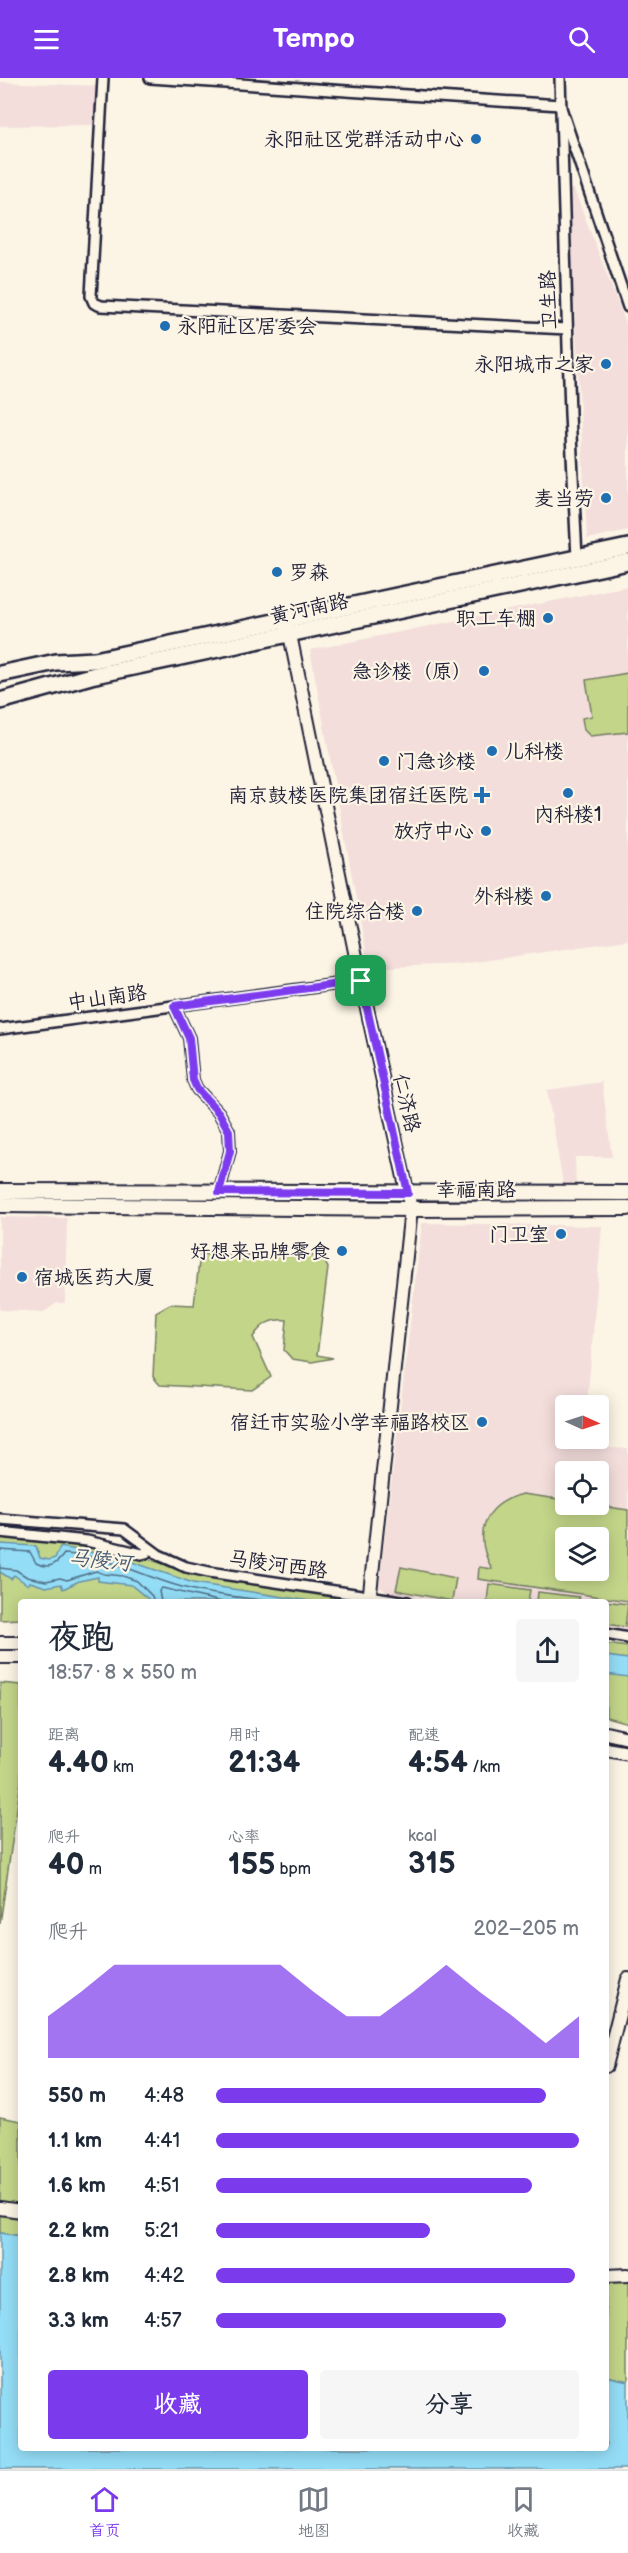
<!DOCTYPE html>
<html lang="zh">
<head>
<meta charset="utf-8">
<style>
	body { margin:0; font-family:"Balsamiq Sans","LXGW WenKai TC",sans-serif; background:#f6f6f7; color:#1f2937; height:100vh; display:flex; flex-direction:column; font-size:22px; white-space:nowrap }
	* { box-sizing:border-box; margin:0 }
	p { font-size:20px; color:#747a83 }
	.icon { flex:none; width:33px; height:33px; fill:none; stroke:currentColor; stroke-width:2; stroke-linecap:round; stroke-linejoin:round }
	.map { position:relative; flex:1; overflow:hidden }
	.details { position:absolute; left:18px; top:1521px; width:591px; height:852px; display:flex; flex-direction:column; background:#fff; border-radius:6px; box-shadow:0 3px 15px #0003 }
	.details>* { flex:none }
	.needle { width:39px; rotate:93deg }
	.buttons { position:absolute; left:555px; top:1317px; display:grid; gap:12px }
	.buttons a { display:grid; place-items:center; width:54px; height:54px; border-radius:6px; background:#fff; box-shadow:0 3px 15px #0003; font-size:30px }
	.pin { position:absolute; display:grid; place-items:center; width:51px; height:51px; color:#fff; margin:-26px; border-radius:12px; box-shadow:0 3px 9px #0006 }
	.round { display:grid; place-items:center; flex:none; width:63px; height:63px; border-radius:6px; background:#f6f6f7 }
	.head { display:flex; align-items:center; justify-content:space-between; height:102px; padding:0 30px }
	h1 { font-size:33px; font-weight:600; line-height:45px }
	.stats { display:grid; grid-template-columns:repeat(3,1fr); gap:9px; height:102px; padding:6px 30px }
	.stats div { display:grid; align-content:center }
	.stats b { font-size:30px; font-weight:600 }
	.stats small { font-size:16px; font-weight:400 }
	.stats p { font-size:16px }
	.chart { height:168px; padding:12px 30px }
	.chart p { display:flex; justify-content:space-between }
	.chart svg { width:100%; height:108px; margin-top:6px; fill:#7c3aed; opacity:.7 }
	.cta { display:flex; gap:12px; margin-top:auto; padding:12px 30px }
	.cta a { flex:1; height:69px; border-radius:6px; background:#7c3aed; color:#fff; font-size:24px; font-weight:600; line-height:69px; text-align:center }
	.cta a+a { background:#f6f6f7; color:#1f2937 }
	ul { padding:0 30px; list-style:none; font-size:20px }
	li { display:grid; grid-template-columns:96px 72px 1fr; align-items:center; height:45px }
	li i { height:15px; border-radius:8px; background:#7c3aed }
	header { display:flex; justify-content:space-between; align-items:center; height:78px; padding:0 30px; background:#7c3aed; color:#fff; font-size:27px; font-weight:600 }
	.tabs { display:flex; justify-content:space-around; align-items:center; height:84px; border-top:2px solid #e0e1e3; background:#fff; font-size:16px; color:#747a83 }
	.tabs a { display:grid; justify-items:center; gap:3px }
	.tabs .current { color:#7c3aed }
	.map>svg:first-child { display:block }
	.built { fill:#f3dedc; fill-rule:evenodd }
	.green { fill:#c3d589; stroke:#727c62; stroke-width:1.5; fill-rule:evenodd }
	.water { fill:#94ddf6; stroke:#6692ab; stroke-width:1.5 }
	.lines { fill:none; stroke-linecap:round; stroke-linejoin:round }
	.shore { stroke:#506d86; stroke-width:1.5 }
	.minor-casing { stroke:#22223b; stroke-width:14 }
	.tertiary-casing { stroke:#22223b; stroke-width:16 }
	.secondary-casing { stroke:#22223b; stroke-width:18 }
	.primary-casing { stroke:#22223b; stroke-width:20 }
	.minor { stroke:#fcf5e5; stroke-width:9 }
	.tertiary { stroke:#fcf5e5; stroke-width:12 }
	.secondary { stroke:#fcf5e5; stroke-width:14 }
	.primary { stroke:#fcf5e5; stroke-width:15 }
	.route-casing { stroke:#fff; stroke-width:12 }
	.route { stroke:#7c3aed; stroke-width:8 }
	.poi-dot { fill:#1f6fb2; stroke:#fcf5e5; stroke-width:2 }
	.labels { text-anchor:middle; stroke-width:4.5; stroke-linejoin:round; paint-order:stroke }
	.poi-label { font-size:20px; fill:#22223b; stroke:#fcf5e5; text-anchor:end }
	.street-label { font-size:20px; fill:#22223b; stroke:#fcf5e5 }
	.water-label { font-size:21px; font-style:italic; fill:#445a73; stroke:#fcf5e5 }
</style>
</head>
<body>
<header><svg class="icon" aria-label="menu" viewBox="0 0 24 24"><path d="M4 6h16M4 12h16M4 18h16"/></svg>Tempo<svg class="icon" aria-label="search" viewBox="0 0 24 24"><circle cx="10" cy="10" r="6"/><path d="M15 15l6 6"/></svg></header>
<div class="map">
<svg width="628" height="2391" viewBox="0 0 628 2391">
	<rect width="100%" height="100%" fill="#fcf5e5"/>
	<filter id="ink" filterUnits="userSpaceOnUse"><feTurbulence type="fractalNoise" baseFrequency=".0167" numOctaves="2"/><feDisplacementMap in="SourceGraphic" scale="12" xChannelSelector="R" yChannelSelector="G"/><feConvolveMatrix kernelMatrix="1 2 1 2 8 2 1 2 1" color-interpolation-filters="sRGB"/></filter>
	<g filter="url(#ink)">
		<g class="built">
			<path d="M0 4 100 8 97 47 0 48Z"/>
			<path d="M568 111H574L628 251V452L587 461Z"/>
			<path d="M628 508V862L461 886 369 890 310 572Z"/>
			<path d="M602 1004 612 1079H575L576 1106H563L547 1012Z"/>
			<path d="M0 1139 67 1140 65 1225H57L44 1234 0 1232Z"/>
			<path d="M422 1145 602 1148 587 1327 566 1328V1360L585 1361V1368L628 1371V1552L606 1548V1524H450L390 1515 379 1509ZM566 1394H598V1426H566ZM566 1460H598V1492H566Z"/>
		</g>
		<g class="green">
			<path d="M628 595V654L590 658 584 652 582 640 592 638 586 602Z"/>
			<path d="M200 1176 322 1178 328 1190 317 1277 333 1280 312 1284 292 1281 284 1272 287 1242C270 1241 263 1245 253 1259L271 1299 252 1312 160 1307 153 1299 156 1234 170 1226 194 1227Z"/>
			<path d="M523 1416 565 1422 566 1426 594 1427 628 1432V1523L478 1501 479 1489 492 1491C473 1456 483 1426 523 1416ZM566 1460H598V1492H566Z"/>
			<path d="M0 1457 85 1465 118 1472 200 1497 336 1518 345 1524H21V1541L0 1542Z"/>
			<path d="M401 1489 456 1500 452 1523 396 1512Z"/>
			<path d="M489 1506 530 1512 528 1524H487Z"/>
			<path d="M538 1514 579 1519 578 1524H537Z"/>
			<path d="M588 1521 628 1526 625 1549 606 1546V1524H588Z"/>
			<path d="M606 1566 628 1569V1645L606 1639Z"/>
			<path d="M0 1605 21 1607V1703L0 1846Z"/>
			<path d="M0 2039 21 2043V2129L0 2126Z"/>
			<path d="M0 2136 21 2139V2158L0 2155Z"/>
			<path d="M606 2201H628V2304L606 2299Z"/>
		</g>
		<g class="water">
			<path d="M0 1466 36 1468 40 1480 49 1482 55 1480 60 1469 118 1479 193 1505 316 1524H152L131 1507 98 1503V1499L79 1503 63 1511 61 1506 46 1509 30 1504 28 1507 14 1497 11 1501 0 1494Z"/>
			<path d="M606 1578 628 1581V1599L606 1596Z"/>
			<path d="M0 2155 21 2158V2370H606V2299L628 2304V2391H0Z"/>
		</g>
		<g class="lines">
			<g class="shore">
				<path d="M0 1472 30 1474 36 1485C49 1492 57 1486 64 1476 108 1478 135 1495 175 1507 207 1517 241 1519 274 1524"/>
				<path d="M0 1490 16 1492 27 1499 46 1503 60 1500 67 1502 96 1493 104 1496 123 1498 137 1503 152 1518 154 1524"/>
				<path d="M161 1524 159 1513 162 1510 222 1524"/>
			</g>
			<defs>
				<g id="minor">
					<path d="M103 0 91 218 94 225 101 228 567 251"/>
					<path d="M150 0 560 27 628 229"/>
					<path d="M560 0 570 336 577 480"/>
					<path d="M174 928 189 960 193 1002 197 1011 219 1035 229 1053 230 1073 219 1114"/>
					<path d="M0 951 361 903"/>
					<path d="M0 1441 124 1451 159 1477 186 1489 209 1494 408 1524"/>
					<path d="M0 1454 87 1463 142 1476 146 1475 148 1470"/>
					<path d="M606 1556 628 1560"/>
				</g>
				<g id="tertiary">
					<path d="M288 547 361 903 411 1131 369 1524"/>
					<path d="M0 1565H21"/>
					<path d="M0 1579H21"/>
					<path d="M606 1655 628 1660"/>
					<path d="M606 1671 628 1675"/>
					<path d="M606 1988 628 1901"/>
					<path d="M0 2130 21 2133"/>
					<path d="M606 2198 628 2197"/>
				</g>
				<g id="secondary">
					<path d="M0 1113 628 1115"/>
					<path d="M0 1127 411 1131 628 1130"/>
				</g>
				<g id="primary">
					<path d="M0 596 56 584 95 582 628 469"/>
					<path d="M0 623 91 598 628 484"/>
				</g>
			</defs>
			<use href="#minor" class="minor-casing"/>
			<use href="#tertiary" class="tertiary-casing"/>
			<use href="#secondary" class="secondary-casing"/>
			<use href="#primary" class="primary-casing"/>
			<use href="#minor" class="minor"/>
			<use href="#tertiary" class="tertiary"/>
			<use href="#secondary" class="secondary"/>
			<use href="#primary" class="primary"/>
		</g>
	</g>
	<g class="lines" filter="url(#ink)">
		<defs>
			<path id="route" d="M361 903 408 1115 219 1114 230 1073 229 1053 219 1035 197 1011 193 1002 189 960 174 928Z"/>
		</defs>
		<use href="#route" class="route-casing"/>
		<use href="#route" class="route"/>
	</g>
	<g class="poi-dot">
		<circle cx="476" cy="61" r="6"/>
		<circle cx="165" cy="248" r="6"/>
		<circle cx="606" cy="286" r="6"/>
		<circle cx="606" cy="420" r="6"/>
		<circle cx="277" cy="494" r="6"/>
		<circle cx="548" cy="540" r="6"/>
		<circle cx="484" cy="593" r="6"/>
		<circle cx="492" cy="673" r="6"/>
		<circle cx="384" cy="683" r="6"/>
		<circle cx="568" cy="715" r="6"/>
		<path d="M479 708h6v6h6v6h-6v6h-6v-6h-6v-6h6z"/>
		<circle cx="486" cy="753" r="6"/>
		<circle cx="546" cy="818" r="6"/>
		<circle cx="417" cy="833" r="6"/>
		<circle cx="561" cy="1156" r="6"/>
		<circle cx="342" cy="1173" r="6"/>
		<circle cx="22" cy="1199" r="6"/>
		<circle cx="482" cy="1344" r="6"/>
	</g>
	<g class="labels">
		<g class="poi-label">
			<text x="464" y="68">永阳社区党群活动中心</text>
			<text x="177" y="255" text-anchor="start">永阳社区居委会</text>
			<text x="594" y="293">永阳城市之家</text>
			<text x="594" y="427">麦当劳</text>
			<text x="289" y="501" text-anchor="start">罗森</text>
			<text x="536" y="547">职工车棚</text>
			<text x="472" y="600">急诊楼（原）</text>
			<text x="504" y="680" text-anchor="start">儿科楼</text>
			<text x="396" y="690" text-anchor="start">门急诊楼</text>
			<text x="468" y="724">南京鼓楼医院集团宿迁医院</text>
			<text x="568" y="743" text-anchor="middle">内科楼1</text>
			<text x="474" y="760">放疗中心</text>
			<text x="534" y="825">外科楼</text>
			<text x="405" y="840">住院综合楼</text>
			<text x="549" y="1163">门卫室</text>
			<text x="330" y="1180">好想来品牌零食</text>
			<text x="34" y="1206" text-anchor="start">宿城医药大厦</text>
			<text x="470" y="1351">宿迁市实验小学幸福路校区</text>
		</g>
		<g class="street-label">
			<text transform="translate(548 222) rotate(-92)" y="7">卫生路</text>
			<text transform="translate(309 530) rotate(-12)" y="7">黄河南路</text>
			<text transform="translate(107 919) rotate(-8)" y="7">中山南路</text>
			<text transform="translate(407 1025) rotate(77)" y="7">仁济路</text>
			<text x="476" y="1118">幸福南路</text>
			<text transform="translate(278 1486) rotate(8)" y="7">马陵河西路</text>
		</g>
		<g class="water-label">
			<text transform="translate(100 1482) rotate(6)" y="7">马陵河</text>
		</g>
	</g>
</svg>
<div class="buttons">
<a><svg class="needle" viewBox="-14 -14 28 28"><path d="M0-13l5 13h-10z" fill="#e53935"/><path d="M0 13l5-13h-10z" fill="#747a83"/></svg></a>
<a><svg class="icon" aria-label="locate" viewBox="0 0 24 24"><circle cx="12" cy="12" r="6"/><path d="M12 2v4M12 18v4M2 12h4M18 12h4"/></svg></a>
<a><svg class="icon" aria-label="layers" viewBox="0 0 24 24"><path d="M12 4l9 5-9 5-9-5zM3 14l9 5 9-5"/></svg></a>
</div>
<div class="pin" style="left:361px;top:903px;background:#1e9e55"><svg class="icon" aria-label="arrive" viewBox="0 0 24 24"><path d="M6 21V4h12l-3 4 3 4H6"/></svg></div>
<section class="details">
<div class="head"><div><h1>夜跑</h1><p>18:57 · 8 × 550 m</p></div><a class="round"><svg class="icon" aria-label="share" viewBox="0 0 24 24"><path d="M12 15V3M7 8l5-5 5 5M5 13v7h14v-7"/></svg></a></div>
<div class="stats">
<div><p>距离</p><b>4.40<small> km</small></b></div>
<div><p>用时</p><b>21:34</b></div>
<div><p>配速</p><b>4:54<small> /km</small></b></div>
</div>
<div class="stats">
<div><p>爬升</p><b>40<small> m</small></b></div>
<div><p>心率</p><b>155<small> bpm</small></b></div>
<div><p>kcal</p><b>315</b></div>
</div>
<div class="chart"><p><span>爬升</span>202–205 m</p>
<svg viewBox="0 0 160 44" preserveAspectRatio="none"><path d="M0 44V27L10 17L20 6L30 6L40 6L50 6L60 6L70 6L80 17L90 27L100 27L110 17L120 6L130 17L140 27L150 38L160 27V44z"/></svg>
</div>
<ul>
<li><b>550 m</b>4:48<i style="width:91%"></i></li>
<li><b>1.1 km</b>4:41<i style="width:100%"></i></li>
<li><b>1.6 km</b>4:51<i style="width:87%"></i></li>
<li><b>2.2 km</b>5:21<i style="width:59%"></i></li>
<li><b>2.8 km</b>4:42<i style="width:99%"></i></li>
<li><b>3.3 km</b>4:57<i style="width:80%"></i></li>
</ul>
<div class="cta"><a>收藏</a><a>分享</a></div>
</section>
</div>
<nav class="tabs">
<a class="current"><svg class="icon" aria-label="home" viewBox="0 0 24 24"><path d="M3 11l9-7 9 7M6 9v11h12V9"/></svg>首页</a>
<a><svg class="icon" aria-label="map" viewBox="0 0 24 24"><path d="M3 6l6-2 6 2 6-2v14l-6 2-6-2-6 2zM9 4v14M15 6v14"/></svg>地图</a>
<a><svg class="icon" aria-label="saved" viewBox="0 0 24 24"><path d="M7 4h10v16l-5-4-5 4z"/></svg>收藏</a>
</nav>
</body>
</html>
